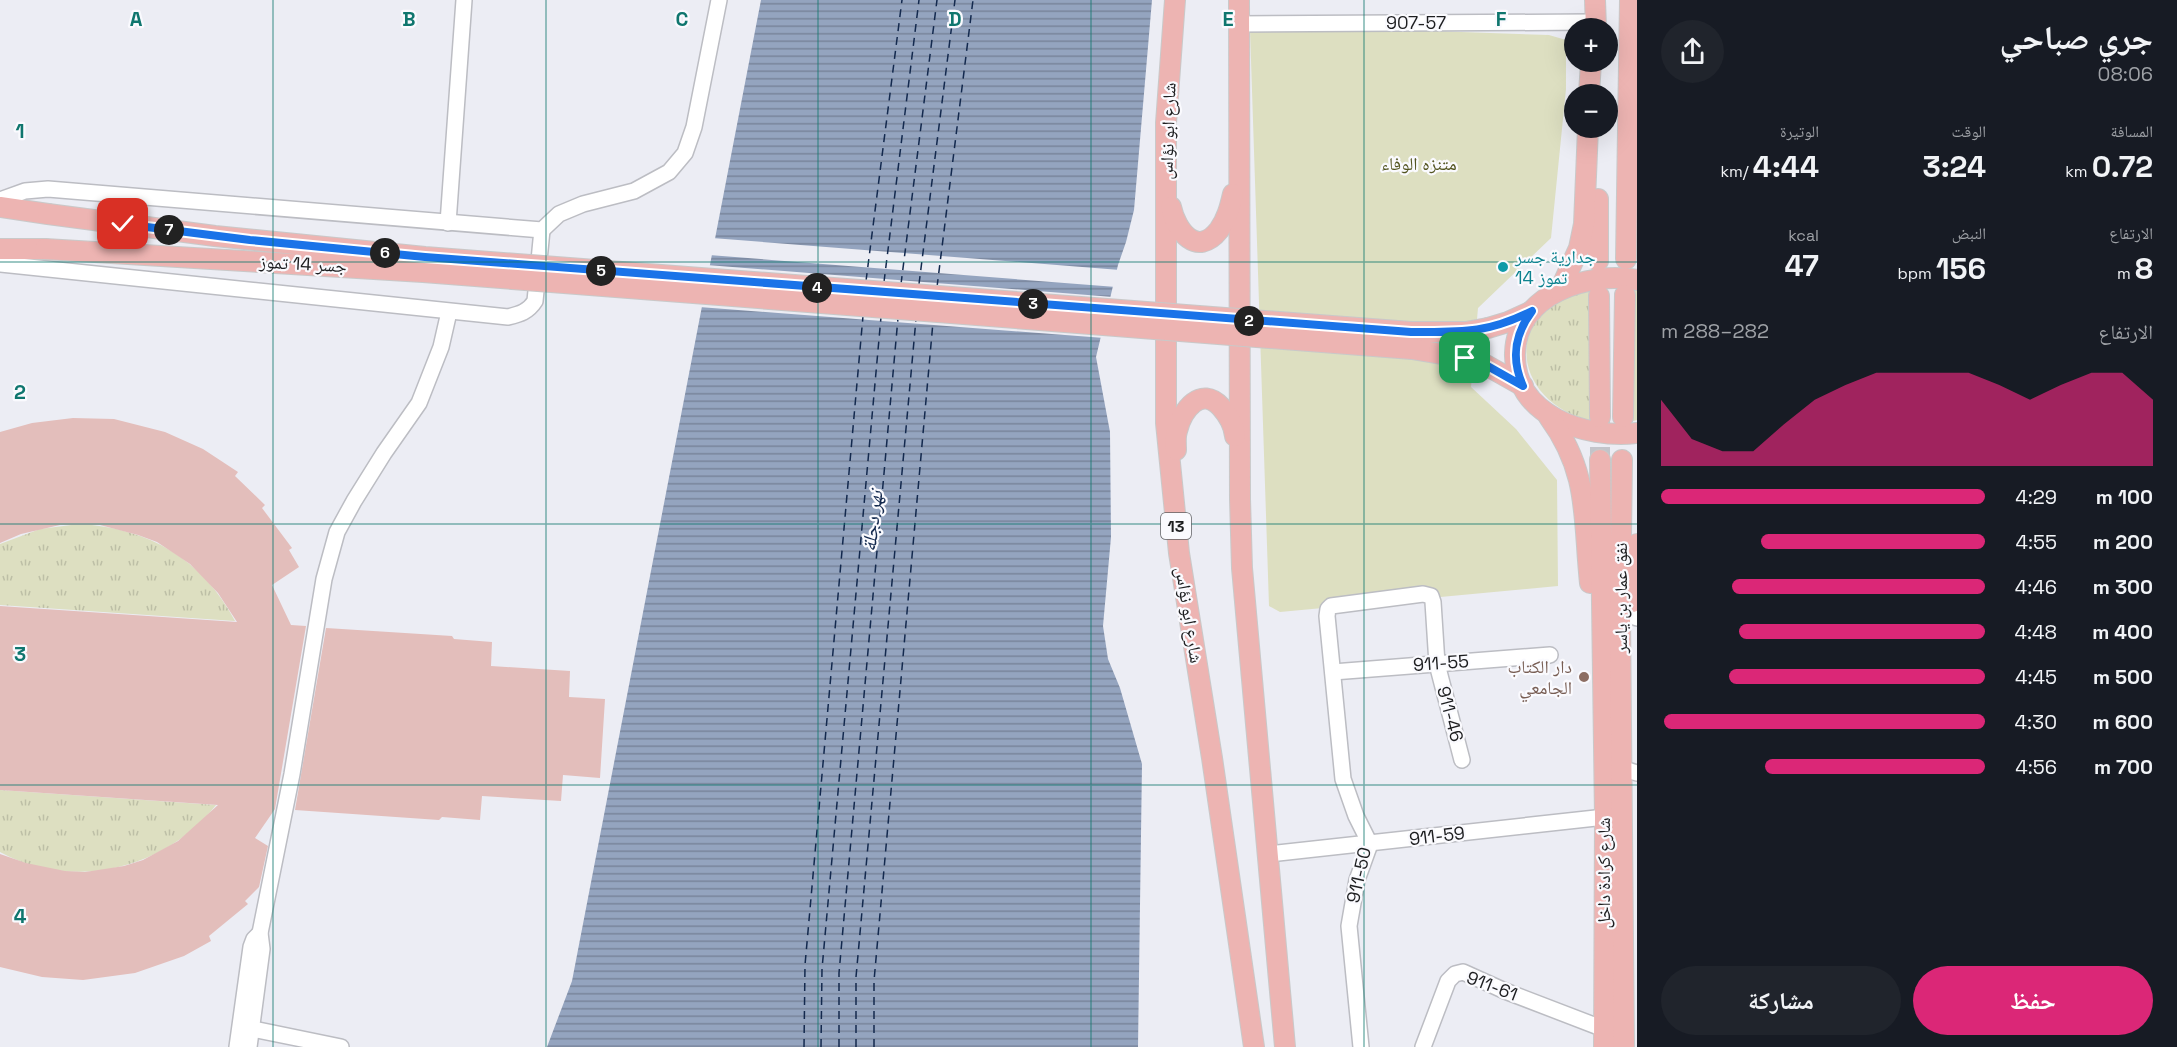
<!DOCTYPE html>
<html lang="ar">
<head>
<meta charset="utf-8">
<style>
	body { margin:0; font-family:"Space Grotesk","Noto Naskh Arabic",sans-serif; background:#20242c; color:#f1f3f6; direction:rtl; height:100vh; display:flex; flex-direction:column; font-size:22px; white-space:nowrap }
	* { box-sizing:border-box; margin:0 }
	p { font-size:20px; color:#9ea1a6 }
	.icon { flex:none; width:33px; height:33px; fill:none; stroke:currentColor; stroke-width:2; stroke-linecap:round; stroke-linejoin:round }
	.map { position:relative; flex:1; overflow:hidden; direction:ltr }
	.panel { display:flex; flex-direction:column; background:#171b24; width:540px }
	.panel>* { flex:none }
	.fabs { position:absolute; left:1564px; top:18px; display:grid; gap:12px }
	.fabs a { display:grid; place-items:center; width:54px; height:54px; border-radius:50%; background:#171b24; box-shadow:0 6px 24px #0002; font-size:30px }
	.pin { position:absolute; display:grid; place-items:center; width:51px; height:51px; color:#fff; margin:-26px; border-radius:12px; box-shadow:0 3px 9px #0006 }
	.km { position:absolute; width:30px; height:30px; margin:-15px; border-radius:50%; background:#222; color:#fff; font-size:16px; line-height:30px; text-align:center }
	.round { display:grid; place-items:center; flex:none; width:63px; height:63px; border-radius:32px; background:#20242c }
	.overview { display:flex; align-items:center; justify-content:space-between; height:102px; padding:0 24px }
	h1 { font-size:33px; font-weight:700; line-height:45px }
	.stats { display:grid; grid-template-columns:repeat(3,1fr); gap:9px; height:102px; padding:6px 24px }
	.stats div { display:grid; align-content:center }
	.stats b { font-size:30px; font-weight:700 }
	.stats small { font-size:16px; font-weight:400 }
	.stats p { font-size:16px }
	.chart { height:168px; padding:12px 24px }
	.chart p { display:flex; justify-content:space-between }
	.chart svg { width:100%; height:108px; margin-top:6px; fill:#db2777; opacity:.7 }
	.cta { display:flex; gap:12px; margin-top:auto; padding:12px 24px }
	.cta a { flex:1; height:69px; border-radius:36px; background:#db2777; color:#fff; font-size:24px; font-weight:700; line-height:69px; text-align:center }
	.cta a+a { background:#20242c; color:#f1f3f6 }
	ul { padding:0 24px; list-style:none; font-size:20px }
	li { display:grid; grid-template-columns:96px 72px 1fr; align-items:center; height:45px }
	li i { height:15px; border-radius:8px; background:#db2777 }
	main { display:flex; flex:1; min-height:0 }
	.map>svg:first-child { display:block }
	.grass { fill:url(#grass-tufts) }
	.green { fill:#dddfc1 }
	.water { fill:url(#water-rules) }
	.pier { fill:#ecedf4 }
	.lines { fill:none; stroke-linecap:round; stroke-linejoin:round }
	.ferry { stroke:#13294e; stroke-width:1.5; stroke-dasharray:8 6; stroke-linecap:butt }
	.building { fill:#e3bebb }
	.major-tunnel { stroke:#c3c4ca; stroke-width:20; stroke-dasharray:20 10; stroke-linecap:butt }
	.minor-casing { stroke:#bcbdc3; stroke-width:18 }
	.major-casing { stroke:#c9c9c9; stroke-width:22 }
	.minor { stroke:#fff; stroke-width:15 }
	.major { stroke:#edb4b2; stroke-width:20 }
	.major-bridge-casing { stroke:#c9c9c9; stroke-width:22; stroke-linecap:butt }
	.major-bridge { stroke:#edb4b2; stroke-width:20 }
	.route-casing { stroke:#fff; stroke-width:12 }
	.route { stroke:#1a73e8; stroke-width:8 }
	.grid { fill:none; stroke:#0f766e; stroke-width:1.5; stroke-opacity:0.55 }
	.culture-dot { fill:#0f9aa8; stroke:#fafafe; stroke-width:2 }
	.education-dot { fill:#8d6e63; stroke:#fafafe; stroke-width:2 }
	.labels { text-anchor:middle; stroke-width:4.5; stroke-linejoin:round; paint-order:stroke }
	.shield { fill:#fafafe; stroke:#5f6063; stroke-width:1.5 }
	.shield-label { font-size:16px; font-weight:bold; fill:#1d1e20 }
	.street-label { font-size:18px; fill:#1d1e20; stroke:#fafafe }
	.park-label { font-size:18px; fill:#535521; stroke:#fafafe }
	.culture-label { font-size:18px; fill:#0d838f; stroke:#fafafe; text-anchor:start }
	.education-label { font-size:18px; fill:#785e54; stroke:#fafafe; text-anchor:end }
	.water-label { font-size:20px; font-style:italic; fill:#13294e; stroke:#fafafe }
	.grid-label { font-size:20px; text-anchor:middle; font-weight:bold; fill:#0f766e; stroke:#fafafe; stroke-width:4.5; stroke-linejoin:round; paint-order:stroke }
</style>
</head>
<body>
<main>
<section class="panel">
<div class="overview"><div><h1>جري صباحي</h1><p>08:06</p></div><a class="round"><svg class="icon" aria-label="share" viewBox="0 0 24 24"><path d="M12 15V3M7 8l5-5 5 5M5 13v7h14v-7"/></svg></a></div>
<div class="stats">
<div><p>المسافة</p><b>0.72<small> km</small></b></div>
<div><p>الوقت</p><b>3:24</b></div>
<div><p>الوتيرة</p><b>4:44<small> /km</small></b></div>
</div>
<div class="stats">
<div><p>الارتفاع</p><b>8<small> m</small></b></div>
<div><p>النبض</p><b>156<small> bpm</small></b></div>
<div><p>kcal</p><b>47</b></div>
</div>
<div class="chart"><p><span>الارتفاع</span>282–288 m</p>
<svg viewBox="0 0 160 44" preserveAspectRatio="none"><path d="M0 44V17L10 33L20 38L30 38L40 27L50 17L60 11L70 6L80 6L90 6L100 6L110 11L120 17L130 11L140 6L150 6L160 17V44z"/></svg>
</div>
<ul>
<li><b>100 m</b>4:29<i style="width:100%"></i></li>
<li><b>200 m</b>4:55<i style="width:69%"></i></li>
<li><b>300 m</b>4:46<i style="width:78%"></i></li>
<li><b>400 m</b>4:48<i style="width:76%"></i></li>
<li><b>500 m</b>4:45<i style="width:79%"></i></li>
<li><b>600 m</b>4:30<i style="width:99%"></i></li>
<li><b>700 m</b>4:56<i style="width:68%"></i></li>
</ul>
<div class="cta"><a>حفظ</a><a>مشاركة</a></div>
</section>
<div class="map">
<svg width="1637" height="1047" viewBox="0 0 1637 1047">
	<defs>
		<pattern id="grass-tufts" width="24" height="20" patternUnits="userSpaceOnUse" patternTransform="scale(1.5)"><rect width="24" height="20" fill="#dddfc1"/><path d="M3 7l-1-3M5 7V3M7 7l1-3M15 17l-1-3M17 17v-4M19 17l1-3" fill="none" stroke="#bdbfa6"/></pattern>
		<pattern id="water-rules" width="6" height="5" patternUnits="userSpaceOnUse" patternTransform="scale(1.5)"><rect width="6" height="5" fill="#94a4bf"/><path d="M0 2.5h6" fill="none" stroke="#78859b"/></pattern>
	</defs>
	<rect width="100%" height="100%" fill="#ecedf4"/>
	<g class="grass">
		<path d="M1593 290 1597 422C1506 405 1501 302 1593 290Z"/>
		<path d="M1630 290 1637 291V420L1630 422Z"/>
		<path d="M79 524C149 528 202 559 235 621L0 605V544L40 529Z"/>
		<path d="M0 790 216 805C166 869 73 892 0 852Z"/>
	</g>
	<path class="green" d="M1317 27 1549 35 1566 40V89L1551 238 1478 308 1471 387 1516 429 1557 480 1558 586 1280 612 1269 606 1250 30Z"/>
	<path class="water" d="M761 0H1152L1134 210 1126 242 1118 265 1096 357 1110 432 1111 537 1103 626 1108 659 1120 688 1142 764 1138 1047H547L572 981Z"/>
	<g class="pier">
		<path d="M712 238 1120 270 1116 287 709 255Z"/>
		<path d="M707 265 1113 297 1104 338 699 307Z"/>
	</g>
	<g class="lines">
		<g class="ferry">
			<path d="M866 281 902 0"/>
			<path d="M884 282 919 0"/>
			<path d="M901 284 937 0"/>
			<path d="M919 284 955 0"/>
			<path d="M937 287 973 0"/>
			<path d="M804 1047 805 965 863 316"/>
			<path d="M821 1047 822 969 881 317"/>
			<path d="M839 1047V973L898 318"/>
			<path d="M856 1047V977L916 319"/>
			<path d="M874 1047V981L933 322"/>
		</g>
	</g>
	<g class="building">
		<path d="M73 418 114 419 165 432 203 449 238 472 235 476 265 505 262 508 292 548 289 550 299 567 272 585 291 625 306 626 275 809 255 838 268 846 259 887 245 901 248 904 209 936 211 941 184 956 135 973 83 980 42 977 0 967V854L26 863 65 871 85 872 124 866 143 860 178 841 218 805 0 790V606L237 622 218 593 190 564 157 542 138 535 100 525H60L21 534 0 543V432L32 423Z"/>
		<path d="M326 628 452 636 454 639 492 642 491 666 570 671 569 697 605 699 600 778 563 775 561 801 482 796 480 820 442 817 439 820 295 810Z"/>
	</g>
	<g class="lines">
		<path class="major-tunnel" d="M1600 417V460"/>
		<defs>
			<g id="minor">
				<path d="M1239 24 1592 22"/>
				<path d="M0 200 25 191 48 189 542 230 559 214 583 204 634 191 669 172 685 153 694 127 719 0"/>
				<path d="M448 223 464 0"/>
				<path d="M0 264 508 317C520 314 528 312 535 301L542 230"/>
				<path d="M1631 616 1637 618"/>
				<path d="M1333 672 1550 655"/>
				<path d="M1621 768 1637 773"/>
				<path d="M1269 854 1605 817"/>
				<path d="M243 1027 341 1047"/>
				<path d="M237 1047 251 947 254 939 260 933"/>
				<path d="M249 1047 262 949 260 933 292 774 324 579 337 532 354 501 384 453 419 403 441 347 449 312"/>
				<path d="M1361 1047 1349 926 1357 880 1370 844 1356 816 1343 779 1327 616 1328 609 1331 606 1423 594 1431 596 1433 602 1437 664 1462 760"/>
				<path d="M1423 1047 1448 981 1455 974 1463 972 1505 991 1604 1029"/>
			</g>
			<g id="major">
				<path d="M1175 0 1166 123V423L1179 553 1212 758 1254 1047"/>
				<path d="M1239 0 1240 499 1242 568 1285 1047"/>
				<path d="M1595 0 1596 28"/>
				<path d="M1589 94 1591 62"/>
				<path d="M1598 199V261"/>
				<path d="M0 207 48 214"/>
				<path d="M1171 207C1176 231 1197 258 1219 230 1227 219 1230 207 1233 194"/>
				<path d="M0 249H45"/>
				<path d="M1626 259 1630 0"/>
				<path d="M1637 280C1588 271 1517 294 1515 353 1513 416 1586 439 1637 433"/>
				<path d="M1560 290 1579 248 1584 224 1588 128"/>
				<path d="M1599 296 1600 417"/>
				<path d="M1488 328 1508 322 1532 311"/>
				<path d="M1484 364 1523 386"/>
				<path d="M1549 417C1590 473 1583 517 1590 583"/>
				<path d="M1623 417 1625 295"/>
				<path d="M1176 450C1176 444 1175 437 1177 431 1182 410 1201 385 1221 407 1229 416 1234 425 1235 436"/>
				<path d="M1600 460 1605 817 1604 1047"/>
				<path d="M1622 460 1620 614 1624 1047"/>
				<path d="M1632 602 1637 544"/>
			</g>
		</defs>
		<use href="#minor" class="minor-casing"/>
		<use href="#major" class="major-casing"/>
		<use href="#minor" class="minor"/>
		<use href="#major" class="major"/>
		<defs>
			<g id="major-bridge">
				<path d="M48 214 215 236 425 257 1411 332H1466L1488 328"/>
				<path d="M45 249 423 272 1412 349 1465 358 1484 364"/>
			</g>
		</defs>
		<use href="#major-bridge" class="major-bridge-casing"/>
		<use href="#major-bridge" class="major-bridge"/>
	</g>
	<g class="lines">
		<defs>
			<path id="route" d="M123 224 250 240 425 257 1411 332C1461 332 1486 334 1532 311 1514 335 1511 359 1523 386L1484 364 1465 358"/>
		</defs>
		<use href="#route" class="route-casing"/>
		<use href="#route" class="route"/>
	</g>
	<path class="grid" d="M273 0V1047M546 0V1047M818 0V1047M1091 0V1047M1364 0V1047M0 262H1637M0 524H1637M0 785H1637"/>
	<circle class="culture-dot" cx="1503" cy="267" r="6"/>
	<circle class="education-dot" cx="1584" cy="677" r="6"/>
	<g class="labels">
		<rect class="shield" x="1161" y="513" width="30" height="26" rx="4.5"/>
		<g class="shield-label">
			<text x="1176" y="532">13</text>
		</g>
		<g class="street-label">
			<text x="1416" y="29">907-57</text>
			<text transform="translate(1168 131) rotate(-88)" y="6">شارع ابو نؤاس</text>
			<text transform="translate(303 264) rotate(3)" y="6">جسر 14 تموز</text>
			<text transform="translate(1621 598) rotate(-90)" y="6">نفق عمار بن ياسر</text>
			<text transform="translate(1189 615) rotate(81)" y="6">شارع ابو نؤاس</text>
			<text transform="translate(1441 663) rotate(-4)" y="6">911-55</text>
			<text transform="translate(1450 714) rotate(75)" y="6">911-46</text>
			<text transform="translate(1437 836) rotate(-7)" y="6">911-59</text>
			<text transform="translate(1604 873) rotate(-90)" y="6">شارع كرادة داخل</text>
			<text transform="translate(1359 875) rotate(-77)" y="6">911-50</text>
			<text transform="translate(1492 986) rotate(21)" y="6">911-61</text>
		</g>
		<g class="park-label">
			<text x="1419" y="170">متنزه الوفاء</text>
		</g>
		<g class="culture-label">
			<text x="1515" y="263">جدارية جسر<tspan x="1515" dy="21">14 تموز</tspan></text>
		</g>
		<g class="education-label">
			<text x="1572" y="673">دار الكتاب<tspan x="1572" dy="21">الجامعي</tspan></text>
		</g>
		<g class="water-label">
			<text transform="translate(872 521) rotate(-83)" y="7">نهر دجلة</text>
		</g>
	</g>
	<g class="grid-label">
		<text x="136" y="26">A</text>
		<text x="409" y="26">B</text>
		<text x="682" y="26">C</text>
		<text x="955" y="26">D</text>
		<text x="1228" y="26">E</text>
		<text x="1501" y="26">F</text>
		<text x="20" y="138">1</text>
		<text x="20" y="399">2</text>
		<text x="20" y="661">3</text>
		<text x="20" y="923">4</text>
	</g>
</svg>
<div class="fabs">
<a>+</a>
<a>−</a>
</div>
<div class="pin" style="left:1465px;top:358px;background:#1e9e55"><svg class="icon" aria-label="arrive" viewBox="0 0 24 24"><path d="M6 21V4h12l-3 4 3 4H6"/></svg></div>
<div class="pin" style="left:123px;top:224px;background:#d93025"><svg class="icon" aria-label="check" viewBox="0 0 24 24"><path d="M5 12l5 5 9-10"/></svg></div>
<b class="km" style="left:1249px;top:321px">2</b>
<b class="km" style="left:1033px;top:304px">3</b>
<b class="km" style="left:817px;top:288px">4</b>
<b class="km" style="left:601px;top:271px">5</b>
<b class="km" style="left:385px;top:253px">6</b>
<b class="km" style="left:169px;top:230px">7</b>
</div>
</main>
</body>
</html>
